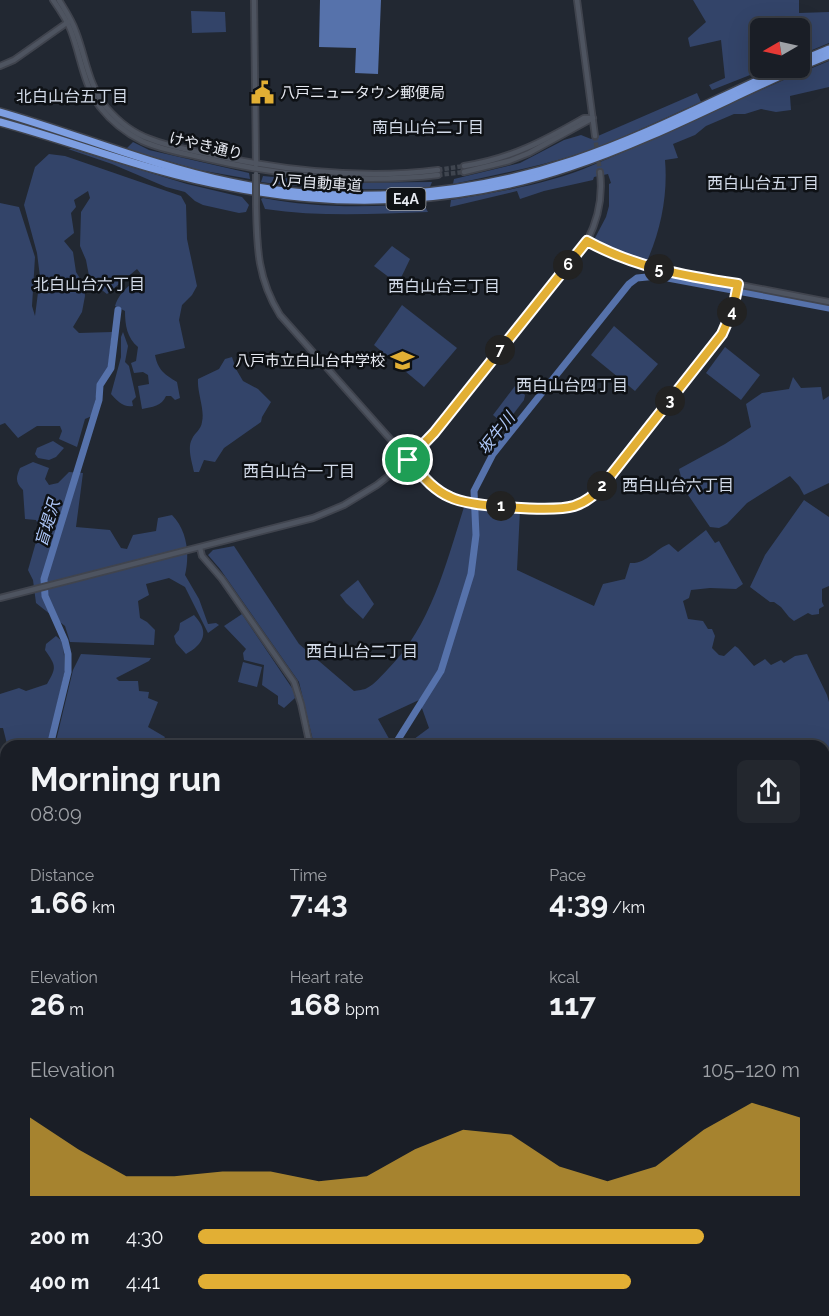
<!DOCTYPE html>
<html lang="en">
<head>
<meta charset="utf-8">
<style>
	body { margin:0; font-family:Raleway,"Noto Sans JP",sans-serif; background:#23272e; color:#f1f3f6; height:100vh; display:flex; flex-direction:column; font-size:22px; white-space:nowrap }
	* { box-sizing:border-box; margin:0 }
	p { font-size:20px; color:#9fa2a7 }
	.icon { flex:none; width:33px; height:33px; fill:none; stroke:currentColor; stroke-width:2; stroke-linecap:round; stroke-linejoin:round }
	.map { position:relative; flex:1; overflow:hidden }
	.sheet { position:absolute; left:0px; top:740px; width:830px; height:578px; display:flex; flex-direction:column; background:#1a1e26; border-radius:18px 18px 0 0; box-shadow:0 6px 24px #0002,0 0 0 2px #383c43 }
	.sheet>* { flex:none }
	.needle { width:39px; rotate:261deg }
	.tools { position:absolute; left:750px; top:18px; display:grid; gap:12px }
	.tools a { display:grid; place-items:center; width:60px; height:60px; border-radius:9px; background:#1a1e26; box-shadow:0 6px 24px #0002,0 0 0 2px #383c43; font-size:30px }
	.pin { position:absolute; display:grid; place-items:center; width:51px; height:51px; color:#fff; margin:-26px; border:3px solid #fff; border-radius:50%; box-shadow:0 2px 6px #0007 }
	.km { position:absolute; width:30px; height:30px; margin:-15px; border-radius:50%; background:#222; color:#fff; font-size:16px; line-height:30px; text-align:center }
	.round { display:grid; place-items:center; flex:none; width:63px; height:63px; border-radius:9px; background:#23272e }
	.headline { display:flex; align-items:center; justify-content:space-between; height:102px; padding:0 30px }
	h1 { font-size:33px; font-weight:700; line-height:45px }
	.stats { display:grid; grid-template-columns:repeat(3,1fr); gap:9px; height:102px; padding:6px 30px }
	.stats div { display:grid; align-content:center }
	.stats b { font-size:30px; font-weight:700 }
	.stats small { font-size:16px; font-weight:400 }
	.stats p { font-size:16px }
	.chart { height:168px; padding:12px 30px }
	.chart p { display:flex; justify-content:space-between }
	.chart svg { width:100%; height:108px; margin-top:6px; fill:#e2af34; opacity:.7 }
	ul { padding:0 30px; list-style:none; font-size:20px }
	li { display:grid; grid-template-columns:96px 72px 1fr; align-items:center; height:45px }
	li i { height:15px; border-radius:8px; background:#e2af34 }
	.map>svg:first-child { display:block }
	.green { fill:#334469 }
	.water { fill:#5672ab }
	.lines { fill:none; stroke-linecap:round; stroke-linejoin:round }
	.river { stroke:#5672ab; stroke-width:7 }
	.tertiary-tunnel { stroke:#3f454f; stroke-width:4.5; stroke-dasharray:4.5 2; stroke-linecap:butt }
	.tertiary-casing { stroke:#40444e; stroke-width:8 }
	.motorway-casing { stroke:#40444e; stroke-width:10 }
	.tertiary { stroke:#4e5460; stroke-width:4.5 }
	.motorway { stroke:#7e9fe2; stroke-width:7 }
	.tertiary-bridge-casing { stroke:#40444e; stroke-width:8; stroke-linecap:butt }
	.tertiary-bridge { stroke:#4e5460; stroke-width:4.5 }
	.route-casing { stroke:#fff; stroke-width:12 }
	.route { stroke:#e2af34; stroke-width:8 }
	.labels { text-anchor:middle; stroke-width:5; stroke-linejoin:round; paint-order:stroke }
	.shield { fill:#0e1115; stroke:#a5a8af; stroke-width:1.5 }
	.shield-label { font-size:14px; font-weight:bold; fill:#e6e9f1 }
	.poi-label { font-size:15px; fill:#e6e9f1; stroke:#0e1115; text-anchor:start }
	.street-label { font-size:15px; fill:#e6e9f1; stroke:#0e1115 }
	.neighbourhood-label { font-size:16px; fill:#d3dbe9; stroke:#0e1115 }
	.water-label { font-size:16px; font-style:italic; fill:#aec7f8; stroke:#0e1115 }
</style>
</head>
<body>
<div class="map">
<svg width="829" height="1316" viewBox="0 0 829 1316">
	<rect width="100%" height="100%" fill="#222832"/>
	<g class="green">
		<path d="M693 0H799V13L829 12V43L800 55V28H760V68H768L712 90 709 85 725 78 721 40 690 47 688 38 706 22Z"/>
		<path d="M191 11 225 12 226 32 192 33Z"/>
		<path d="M829 61V87L790 96 791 110 776 112 761 109 745 114H734L706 126 695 135 673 144 678 158 665 160C668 194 661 230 647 261L610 248 595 238 606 217 609 206V184L611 183 608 174 594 177 593 180 544 191 520 199 517 191 450 207 451 200C499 192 549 184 593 165 673 132 749 93 829 61Z"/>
		<path d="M697 93 701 102C660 120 620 140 578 154 537 167 495 175 453 184L454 179 520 163 564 140 581 135 591 139Z"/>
		<path d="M133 142 149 150 249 173 250 179 199 170 133 151 127 148Z"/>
		<path d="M68 149H72L187 184 242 197 249 205 246 212 239 213 203 205 195 201 185 192 166 187 112 164Z"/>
		<path d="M49 154 65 156 181 196 186 205 187 239 197 286 192 295 182 305 179 320 185 348 155 355C158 370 164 374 177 382L180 398 175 400 171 396H166C162 406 152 407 142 409L138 386 149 384 148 375 143 372 134 373 131 363 136 361 138 347C127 338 125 325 125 311L115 306C120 290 131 286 141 274L137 269 107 294 90 281 86 260 80 246 81 212 90 198 88 191 74 200 76 207 71 213 74 233 64 241 73 252 76 272 84 285 85 296 82 312 73 327 79 333 112 332 108 369 99 382 92 416 85 419 77 447 59 439 62 431 60 426H37L18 438 5 423 0 425V203L19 207 35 257 32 306 35 316 40 277 37 253 24 205 35 167Z"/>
		<path d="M263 176 335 183 432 182 430 187C372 191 319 190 261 182Z"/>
		<path d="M263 198C315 208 371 208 423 203L428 212C374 214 319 217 265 209L261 199Z"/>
		<path d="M392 246 410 259 398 284 374 266Z"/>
		<path d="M402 305 457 348 424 387 374 345Z"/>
		<path d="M614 326 658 364 635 391 591 355Z"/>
		<path d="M123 332 128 346 125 362 129 366 136 397 132 401 133 406C124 408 117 401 111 394L121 357V337Z"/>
		<path d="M725 347 760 375 741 400 706 373Z"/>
		<path d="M232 357 236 369 243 381 258 389 271 402 262 417 261 422 224 448 215 462 204 460 199 472H194C192 462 187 448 192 439 195 432 201 430 202 422 205 409 197 393 198 379L219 369 225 359Z"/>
		<path d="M793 377 801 388 821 387 823 400 829 396V483L804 495 799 486 790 476 747 503 727 524 719 528 710 527 684 489 679 469 725 444 751 427 746 404 762 393 789 389Z"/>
		<path d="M515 386 525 395 524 400 505 425 493 415Z"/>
		<path d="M53 441 64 448 56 457 49 460 38 458 35 454 37 448Z"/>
		<path d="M33 462 49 468 45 479 49 485 58 483 69 472 83 473 76 527 110 530 121 548 127 549 133 535 156 531 158 518 172 515C187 530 190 554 185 575L199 599 208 624 216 623 219 625 208 633 185 587 169 578 146 584 149 595 138 601 140 618 147 622 155 630 154 645 70 642 65 626 36 603 33 580 28 570 40 528 36 520 25 519 23 490C15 483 16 477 20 468Z"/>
		<path d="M804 500 829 517V586L822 589V602L824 606 819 609V614L812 615 808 613 794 621 789 617 781 607 774 602H770L750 587 765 555Z"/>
		<path d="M464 507 520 510 517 570 594 606 603 584 625 579 630 563C647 564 655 549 669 544L678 552 706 530 715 543 719 541 743 584 736 589 710 588 691 590 689 598 683 601 688 619 703 621 708 629H712L715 636 712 648 719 655 724 656 735 646 738 648 754 666 765 659 771 665 781 660 784 663 795 656 807 654 827 695 829 702V1011H824V746H713L700 742 696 746 406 745 429 728 419 700 378 719 392 744 390 745H314L299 682 220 569 208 555 213 550 234 546 299 644 354 691C358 690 364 690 367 688 375 684 382 675 388 669 431 626 446 564 464 507Z"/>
		<path d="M358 580 374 604 363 619 346 603 340 595Z"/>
		<path d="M242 614 294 691 295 698 284 708 278 704V696L262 685 264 665 244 660 243 653 246 649 224 626Z"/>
		<path d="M194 615C210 632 204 644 186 654L176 643 174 636 179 630 180 623Z"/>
		<path d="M56 636 63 642 65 670 48 745 15 746 7 744 3 728H0V694L19 688 26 691 47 684C57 667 56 666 45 650L46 644Z"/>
		<path d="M81 654 151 658 149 661 116 678 119 681H138L139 691 149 692 148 698 158 702 148 727 165 737 160 745H132L130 742 119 743 118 746 55 745 73 670Z"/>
		<path d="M243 662 262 667 257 687 238 682Z"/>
		<path d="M2 917 6 922V985L0 972V919Z"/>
		<path d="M824 1050 829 1051V1157H824Z"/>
	</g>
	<path class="water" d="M320 0H381L378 74 355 73 356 48 319 47Z"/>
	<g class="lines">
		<g class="river">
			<path d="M50 746 68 672V654L65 641 45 596 44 579 99 400 100 385 111 368 118 310"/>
			<path d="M394 746 441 671 471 574 476 535 474 491 493 454 629 284 637 278 657 276 829 308"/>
			<path d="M0 845 6 836"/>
			<path d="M0 861 3 878 0 901"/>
			<path d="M0 977 6 999"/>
			<path d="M0 1067 6 1060"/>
		</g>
		<g class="tertiary-tunnel">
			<path d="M595 136 600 172"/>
			<path d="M438 170 464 166"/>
			<path d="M438 175 464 172"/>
		</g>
		<defs>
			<g id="tertiary">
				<path d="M53 0C60 10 67 20 71 31 81 57 83 84 100 107 111 121 126 133 142 141 162 150 183 153 204 158 280 176 360 184 438 175"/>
				<path d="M59 0C65 10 72 20 76 32 86 58 88 84 106 107 118 121 133 133 150 139 167 146 185 149 203 153 279 170 360 180 438 170"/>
				<path d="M254 0 256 165"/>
				<path d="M577 0 595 136"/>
				<path d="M0 66 14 60 68 22"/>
				<path d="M464 166C510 159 544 141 584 118H592"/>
				<path d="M464 172 509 161 529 153 593 118"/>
				<path d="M256 205C257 247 257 278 280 315L431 485 451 498 472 504 565 508 579 504 592 496 715 346 729 320 738 284"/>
				<path d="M587 241 621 258 652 268 829 302"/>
				<path d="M200 548 202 556 222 579 294 682 301 704 310 746"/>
				<path d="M0 598 313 518 344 505 377 485 409 460 434 433 587 241C599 218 603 197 600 172"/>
				<path d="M562 1311 568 1316"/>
			</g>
			<g id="motorway">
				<path d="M800 61 829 49"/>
				<path d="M800 67 829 55"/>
				<path d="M0 112C77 134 150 165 230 182 342 206 464 197 574 160 646 136 715 99 785 68"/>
				<path d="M0 122C77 143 152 173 231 187 343 209 461 204 570 167 649 141 723 101 798 68"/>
			</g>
		</defs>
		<use href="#tertiary" class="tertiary-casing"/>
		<use href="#motorway" class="motorway-casing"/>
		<use href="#tertiary" class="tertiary"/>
		<use href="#motorway" class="motorway"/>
		<defs>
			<path id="tertiary-bridge" d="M256 174V205"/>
		</defs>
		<use href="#tertiary-bridge" class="tertiary-bridge-casing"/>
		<use href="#tertiary-bridge" class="tertiary-bridge"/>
	</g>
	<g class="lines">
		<defs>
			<path id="route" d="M587 241C634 267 685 276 738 284L733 309 722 334 604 484C596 494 587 502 574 506 554 512 469 507 450 497 432 489 421 474 408 460L434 433Z"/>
		</defs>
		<use href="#route" class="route-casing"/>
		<use href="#route" class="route"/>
	</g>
	<defs>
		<symbol id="civic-bare" viewBox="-9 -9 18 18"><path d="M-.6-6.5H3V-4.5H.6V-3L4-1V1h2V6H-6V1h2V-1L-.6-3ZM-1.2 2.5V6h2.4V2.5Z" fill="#e2af34" stroke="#0e1115" stroke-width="2.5" paint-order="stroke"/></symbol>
		<symbol id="school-bare" viewBox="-9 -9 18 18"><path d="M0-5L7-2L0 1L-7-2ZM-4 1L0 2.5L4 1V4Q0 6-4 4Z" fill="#e2af34" stroke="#0e1115" stroke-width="2.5" paint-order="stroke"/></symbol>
	</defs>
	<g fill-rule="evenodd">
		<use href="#civic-bare" x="246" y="76" width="33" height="33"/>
		<use href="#school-bare" x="386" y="344" width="33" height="33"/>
	</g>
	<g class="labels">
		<rect class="shield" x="386.5" y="188" width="39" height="22" rx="4.5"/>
		<g class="shield-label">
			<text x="406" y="204">E4A</text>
		</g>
		<g class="poi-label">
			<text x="280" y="98">八戸ニュータウン郵便局</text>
			<text x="385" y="366" text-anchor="end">八戸市立白山台中学校</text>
		</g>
		<g class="street-label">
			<text transform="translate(206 146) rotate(13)" y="5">けやき通り</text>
			<text transform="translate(317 183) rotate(4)" y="5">八戸自動車道</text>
		</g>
		<g class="neighbourhood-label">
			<text x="72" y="102">北白山台五丁目</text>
			<text x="428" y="133">南白山台二丁目</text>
			<text x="763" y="189">西白山台五丁目</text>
			<text x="89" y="290">北白山台六丁目</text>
			<text x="444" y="292">西白山台三丁目</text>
			<text x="572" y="391">西白山台四丁目</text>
			<text x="299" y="477">西白山台一丁目</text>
			<text x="678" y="491">西白山台六丁目</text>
			<text x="362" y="657">西白山台二丁目</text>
		</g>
		<g class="water-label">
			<text transform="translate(496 433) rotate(-52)" y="6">坂牛川</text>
			<text transform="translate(47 523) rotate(-73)" y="6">盲堤沢</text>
		</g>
	</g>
</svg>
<div class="tools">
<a><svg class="needle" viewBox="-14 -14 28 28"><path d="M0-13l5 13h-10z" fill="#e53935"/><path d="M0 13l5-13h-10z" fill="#9fa2a7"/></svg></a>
</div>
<div class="pin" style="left:408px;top:460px;background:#1e9e55"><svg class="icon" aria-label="arrive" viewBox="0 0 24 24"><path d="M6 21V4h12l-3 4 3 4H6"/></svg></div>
<b class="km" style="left:501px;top:506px">1</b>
<b class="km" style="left:602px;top:486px">2</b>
<b class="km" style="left:670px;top:401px">3</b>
<b class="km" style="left:732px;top:312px">4</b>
<b class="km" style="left:659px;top:269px">5</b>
<b class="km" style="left:568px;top:265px">6</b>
<b class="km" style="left:500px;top:350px">7</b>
<section class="sheet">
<div class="headline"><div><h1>Morning run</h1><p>08:09</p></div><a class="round"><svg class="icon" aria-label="share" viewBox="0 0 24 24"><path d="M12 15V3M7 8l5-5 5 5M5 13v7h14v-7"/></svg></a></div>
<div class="stats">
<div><p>Distance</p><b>1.66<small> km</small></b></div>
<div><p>Time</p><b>7:43</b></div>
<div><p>Pace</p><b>4:39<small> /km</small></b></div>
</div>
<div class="stats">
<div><p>Elevation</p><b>26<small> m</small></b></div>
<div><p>Heart rate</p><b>168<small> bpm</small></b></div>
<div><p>kcal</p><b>117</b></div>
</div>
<div class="chart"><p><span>Elevation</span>105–120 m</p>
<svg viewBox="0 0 160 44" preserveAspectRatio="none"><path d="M0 44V12L10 25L20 36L30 36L40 34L50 34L60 38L70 36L80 25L90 17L100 19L110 32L120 38L130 32L140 17L150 6L160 12V44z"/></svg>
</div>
<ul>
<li><b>200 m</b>4:30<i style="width:84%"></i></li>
<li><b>400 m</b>4:41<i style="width:72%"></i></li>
</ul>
</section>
</div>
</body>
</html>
